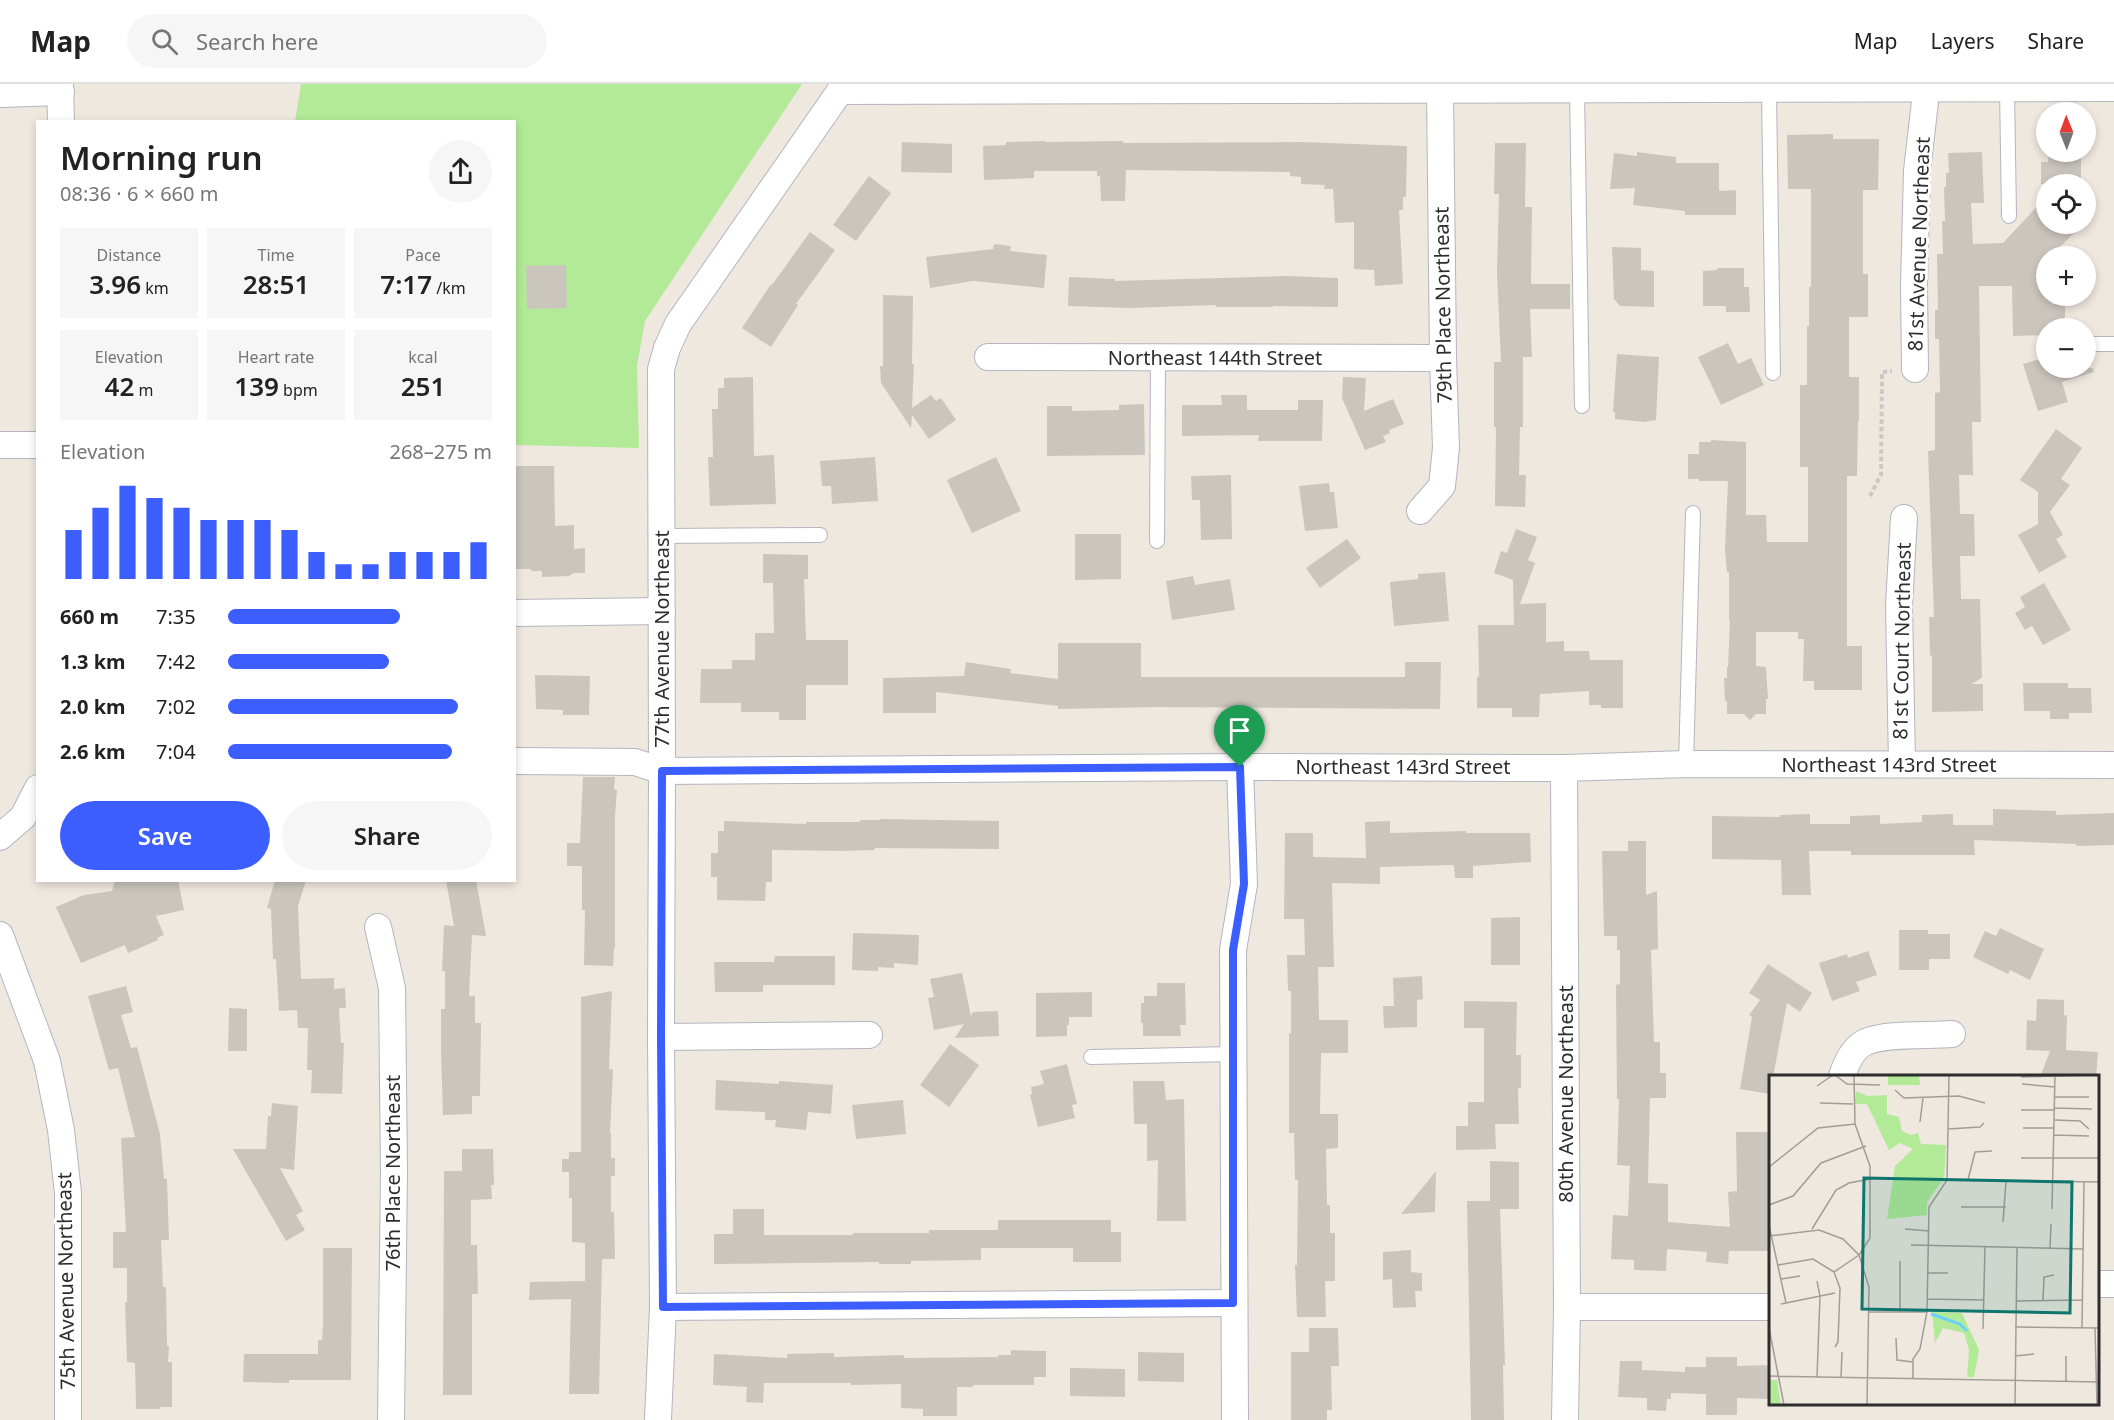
<!DOCTYPE html>
<html lang="en">
<head>
<meta charset="utf-8">
<style>
	body { margin:0; font-family:"Noto Sans",sans-serif; background:#f6f6f6; color:#222; height:100vh; display:flex; flex-direction:column; font-size:22px; white-space:nowrap }
	* { box-sizing:border-box; margin:0 }
	p { font-size:20px; color:#767676 }
	.icon { flex:none; width:33px; height:33px; fill:none; stroke:currentColor; stroke-width:2; stroke-linecap:round; stroke-linejoin:round }
	.map { position:relative; flex:1; overflow:hidden }
	.drawer { position:absolute; left:36px; top:36px; width:480px; height:762px; display:flex; flex-direction:column; background:#fff; border-radius:0px; box-shadow:0 3px 9px #0003 }
	.drawer>* { flex:none }
	.needle { width:39px; rotate:359deg }
	.fabs { position:absolute; left:2036px; top:18px; display:grid; gap:12px }
	.fabs a { display:grid; place-items:center; width:60px; height:60px; border-radius:50%; background:#fff; box-shadow:0 3px 9px #0003; font-size:30px }
	.pin { position:absolute; display:grid; place-items:center; width:51px; height:51px; color:#fff; margin:-62px -26px; border-radius:50% 50% 50% 0; rotate:-45deg; box-shadow:0 0 6px #0007 }
	.pin .icon { rotate:45deg }
	.round { display:grid; place-items:center; flex:none; width:63px; height:63px; border-radius:32px; background:#f6f6f6 }
	.headline { display:flex; align-items:center; justify-content:space-between; height:102px; padding:0 24px }
	h1 { font-size:33px; font-weight:600; line-height:45px }
	.stats { display:grid; grid-template-columns:repeat(3,1fr); gap:9px; height:102px; padding:6px 24px }
	.stats div { display:grid; align-content:center; border-radius:0px; background:#f6f6f6; text-align:center }
	.stats b { font-size:26px; font-weight:600 }
	.stats small { font-size:16px; font-weight:400 }
	.stats p { font-size:16px }
	.chart { height:168px; padding:12px 24px }
	.chart p { display:flex; justify-content:space-between }
	.chart svg { width:100%; height:108px; margin-top:6px; stroke:#3c5eff; stroke-width:6 }
	.primary-button { display:flex; gap:12px; margin-top:auto; padding:12px 24px }
	.primary-button a { flex:1; height:69px; border-radius:36px; background:#3c5eff; color:#fff; font-size:24px; font-weight:600; line-height:69px; text-align:center }
	.primary-button a+a { background:#f6f6f6; color:#222 }
	ul { padding:0 24px; list-style:none; font-size:20px }
	li { display:grid; grid-template-columns:96px 72px 1fr; align-items:center; height:45px }
	li i { height:15px; border-radius:8px; background:#3c5eff }
	header { display:flex; align-items:center; gap:36px; box-sizing:border-box; height:84px; padding:0 30px; background:#fff; border-bottom:2px solid #e0e0e0 }
	header strong { font-size:28px }
	nav { display:flex; gap:33px; margin-inline-start:auto; font-size:21px }
	.search { width:420px; height:54px; background:#f6f6f6; display:flex; align-items:center; gap:15px; box-sizing:border-box; padding:0 21px; border-radius:33px; color:#767676; font-size:22px }
	.map>svg:first-child { display:block }
	.green { fill:#b2ea97 }
	.building { fill:#cbc6bd }
	.lines { fill:none; stroke-linecap:round; stroke-linejoin:round }
	.lane-casing { stroke:#b3b5c1; stroke-width:16 }
	.street-casing { stroke:#b3b5c1; stroke-width:28 }
	.path { stroke:#c8c8c8; stroke-width:4; stroke-dasharray:4.5 3; stroke-linecap:butt }
	.lane { stroke:#fff; stroke-width:14 }
	.street { stroke:#fff; stroke-width:26 }
	.route-casing { stroke:#fff; stroke-width:12 }
	.route { stroke:#3c5eff; stroke-width:8 }
	.labels { text-anchor:middle; stroke-width:6; stroke-linejoin:round; paint-order:stroke }
	.street-label { font-size:20px; fill:#2d2d2d; stroke:#fff }
	.inset-river { fill:none; stroke:#6ad1f9; stroke-width:3 }
	.inset-road { fill:none; stroke:#a19d98; stroke-width:1.5 }
	.view { fill:#0f766e; fill-opacity:0.15; stroke:#0f766e; stroke-width:3 }
	.inset-edge { fill:none; stroke:#2d2d2d; stroke-width:3 }
</style>
</head>
<body>
<header>
<strong>Map</strong>
<div class="search"><svg class="icon" aria-label="search" viewBox="0 0 24 24"><circle cx="10" cy="10" r="6"/><path d="M15 15l6 6"/></svg>Search here</div>
<nav><a>Map</a><a>Layers</a><a>Share</a></nav>
</header>
<div class="map">
<svg width="2114" height="1336" viewBox="0 0 2114 1336">
	<rect width="100%" height="100%" fill="#efe8df"/>
	<path class="green" d="M301 0H802L645 237 637 281 639 364 515 361 514 38H295Z"/>
	<g class="building">
		<path d="M1833 50V55H1879L1878 106H1863V190H1868V233H1849V293H1859V337H1858L1857 392H1847V562H1862V606H1814V597H1803L1804 555H1798V548H1756V582L1766 583 1768 615H1766V630H1756L1750 636 1744 630H1727V617H1725L1724 594H1727V583H1728L1730 536 1729 537V488H1727L1725 466 1728 397H1699V395H1688V370H1699V358H1711V356L1746 358V431H1766L1767 458H1808V383H1800V301H1807V242H1809V203H1811V105H1788L1787 51Z"/>
		<path d="M1045 57V58L1123 57V59L1302 58 1407 62 1406 113H1403V126H1399L1403 200 1375 202 1374 186 1354 185V138L1335 139 1333 105H1324L1325 101 1301 100V93L1290 92V88L1126 86 1125 117H1101L1100 92H1097V87H1034V94L984 96 983 62 1006 61V58Z"/>
		<path d="M902 58 952 60V89L901 88Z"/>
		<path d="M1495 59H1526L1525 123H1532L1531 200H1570V225H1530L1532 273H1523V343H1520L1519 391H1526L1525 423 1495 422 1496 343H1494V278H1501L1497 189 1499 110H1494Z"/>
		<path d="M1637 68 1676 73V79H1719V107L1736 106V131H1685V127L1633 121 1635 104 1610 105 1614 69 1637 72Z"/>
		<path d="M1982 68 1984 119H1971L1973 160 2003 159 2046 113V140H2066L2075 148 2051 172H2046V212H2052V220H2065V244H2046V251L2013 252 2012 202H1979L1981 338H1972L1973 391H1959L1960 430H1974L1975 472H1960L1961 515H1980L1982 594 1971 600H1983V627L1932 628V571L1930 572 1929 533H1934L1928 367 1935 366V309L1940 308 1939 255H1935V226H1938L1937 170H1943L1942 137H1945L1944 103H1946V89H1949L1948 69Z"/>
		<path d="M2049 68H2081V100H2041V78H2048Z"/>
		<path d="M869 92 891 109 856 157 833 141Z"/>
		<path d="M810 148 835 166 796 220 798 221 771 263 742 244 771 200 772 201Z"/>
		<path d="M994 160 1011 162 1010 167 1047 171 1044 204 973 197 930 204 926 173 993 165Z"/>
		<path d="M1612 163 1641 164V186L1654 187V223L1620 222 1614 215Z"/>
		<path d="M566 181 567 224 527 225 526 182Z"/>
		<path d="M1717 184H1744V203H1749L1750 228H1726V222H1703V187L1717 186Z"/>
		<path d="M1287 192 1338 194V223L1273 222V223H1216V221L1129 224 1068 222 1069 193 1115 195V197Z"/>
		<path d="M883 211 913 212 912 280H914L912 324 931 311 936 317 941 314 956 336 929 355 912 331 911 344 881 299 880 282H883Z"/>
		<path d="M1728 259 1738 280 1751 274 1764 301 1721 321 1698 273Z"/>
		<path d="M1617 270 1659 273 1656 336 1644 338 1615 335V328H1613Z"/>
		<path d="M2046 273V284H2093L2094 288 2062 298 2068 318 2038 327 2023 280Z"/>
		<path d="M753 293 754 372 774 371 776 420 710 422 708 373H713L712 325H718V304H724V294Z"/>
		<path d="M1343 293 1366 294 1364 327 1393 315 1404 340 1389 346 1390 349 1383 352 1386 358 1365 366 1342 314Z"/>
		<path d="M1221 311H1247V326H1298V316H1323L1322 357H1258L1259 351 1182 352V321H1222Z"/>
		<path d="M1144 320 1145 371 1047 372V322H1072V327L1119 326V321Z"/>
		<path d="M2056 345 2082 364 2061 395 2070 401 2050 428 2063 451 2056 455 2067 473 2039 489 2018 451 2038 440V408L2020 396Z"/>
		<path d="M875 373 878 417 832 420 831 402H822L820 377Z"/>
		<path d="M996 373 1021 427 972 449 947 396Z"/>
		<path d="M514 382H554L555 442 574 441V465L585 464V489H574L570 491V492L542 493V487H531V485H514Z"/>
		<path d="M1231 391 1232 455 1201 456 1200 416H1192L1191 392Z"/>
		<path d="M1329 399 1330 408H1334L1338 444 1305 447 1299 402Z"/>
		<path d="M1516 445 1537 453 1528 476 1535 479 1520 520 1546 519V558L1564 557V567H1589L1590 576H1623V624H1601V621H1589V607L1540 610 1539 633H1512V624H1477V593H1479L1478 541H1514L1513 496 1494 489 1501 467 1507 469Z"/>
		<path d="M1075 450H1121V495L1075 496Z"/>
		<path d="M1347 455 1361 474 1320 504 1306 484Z"/>
		<path d="M763 470 808 471V495H804L806 556H848V601H806V636H779V628H741V619H700L701 585H732V576H755V549H774L773 499H763Z"/>
		<path d="M1445 488 1449 537 1394 542 1390 498 1418 495V490Z"/>
		<path d="M1193 492 1195 501 1230 495 1235 526 1172 536 1166 497Z"/>
		<path d="M2044 499 2071 546 2043 561 2032 542 2025 546 2015 529 2025 523 2020 513Z"/>
		<path d="M1058 559H1141V593H1405V578H1441L1440 625 1158 623 1058 625V622L936 608V629H883V594L964 592 966 578 1011 585 1010 589 1058 595Z"/>
		<path d="M535 591 590 592 589 631H563V626L536 625Z"/>
		<path d="M2023 599H2068V604H2091L2092 629H2069V635H2050V627H2024Z"/>
		<path d="M583 693H615L614 705 617 706 615 732V864L614 863 613 882 584 881 585 826H582V782H567V759H580Z"/>
		<path d="M1993 725 2056 727V731L2114 729V761L2076 762V760L1974 756 1975 771H1851V767H1809L1811 811H1782L1781 776 1712 775V732L1780 733V731L1810 730V740H1850V732L1880 731V740L1922 738V731L1953 730V741H1993Z"/>
		<path d="M880 735 999 737V765L874 764 875 766 845 767 772 766V798H766L765 817 717 816V793H711V769H718V747H724V737L806 740V738H860V736H880Z"/>
		<path d="M1390 737V749L1466 747V749H1530L1531 778 1473 782V794H1455L1454 782 1452 781 1380 783V800L1332 799 1334 883H1318L1319 936H1348V969H1321L1320 1030H1338V1064L1326 1065 1327 1121H1330V1149H1335V1197H1325L1326 1233H1297L1295 1181H1297L1298 1096H1295L1294 1049H1289V949L1291 950V907H1288L1287 871H1305L1304 835H1284L1285 749H1313V773L1366 774 1365 738Z"/>
		<path d="M1628 757H1646V811L1657 807 1658 865 1651 866 1654 958H1660V989H1666V1014H1650L1648 1099 1668 1100V1138L1730 1143 1728 1108 1737 1107 1736 1048H1770V1167H1729L1728 1180 1706 1178 1707 1168 1667 1165 1666 1187 1634 1186V1176L1611 1175 1613 1131 1628 1132 1630 1082 1617 1081 1619 1015H1617L1616 901 1620 900V866H1617V852H1604L1602 767H1628Z"/>
		<path d="M115 796H178L184 826 156 832 164 851 157 854 158 856 128 869 125 861 81 879 56 823 84 811 112 807Z"/>
		<path d="M275 796H306L298 822 301 895 334 894V905L345 904 346 924H339L341 959H344L342 1010 311 1009 312 986H307L308 944H298L297 926 279 927 276 875H273L271 825 267 824Z"/>
		<path d="M446 796H476L486 852 472 851 469 912H475V939H481L480 1012H472V1030L443 1031 441 968V925H445V887H442L444 841 454 842Z"/>
		<path d="M1520 833V881H1491V834Z"/>
		<path d="M2000 844 2044 865 2030 896 2010 886 2008 890 1973 873 1985 847 1996 852Z"/>
		<path d="M1899 846H1928V850H1950V875H1929V886H1899Z"/>
		<path d="M853 849 919 851 918 881 894 879V884L878 883V887L852 886Z"/>
		<path d="M1868 867 1877 891 1856 898 1860 907 1832 917 1819 879 1847 870 1848 874Z"/>
		<path d="M775 872H835V901H763V908H715L714 878H774Z"/>
		<path d="M1768 880 1812 909 1800 928 1787 919 1773 993H1770V1010L1740 1005 1752 933 1749 931 1760 916 1749 909Z"/>
		<path d="M962 889 971 932 973 928 998 927 999 952 955 954 964 940 934 946 928 914 934 913 930 895Z"/>
		<path d="M1422 892 1423 915 1417 916V943L1384 944 1383 922H1394L1393 894Z"/>
		<path d="M1157 899H1185L1186 941H1180L1181 952H1143V939H1141V919H1144V912H1157Z"/>
		<path d="M126 902 133 928 121 931 131 964 137 963 160 1050 164 1095H167L169 1156H161L163 1203H166L167 1262H169L168 1278H172V1323H160V1325H136L135 1279 127 1278 125 1218H127V1184H113V1148H126L121 1054 135 1053 118 984 109 986 88 912Z"/>
		<path d="M612 907 609 985 613 986 610 1049H611V1074H615V1092H611V1128H614L615 1175H602L599 1310H569L571 1215 529 1216 530 1198 585 1197V1159L572 1158V1114H569V1088H562V1075H569V1068H581V913Z"/>
		<path d="M1092 908V933H1069V941H1067V952L1036 953V909Z"/>
		<path d="M2037 915 2064 916V933L2065 931H2067L2066 966 2098 968 2096 993H2040L2050 967 2026 966 2027 936 2036 937Z"/>
		<path d="M1464 917 1517 918 1516 968V971H1521V1004H1518L1519 1040H1495L1496 1065 1456 1066V1042H1468V1018H1484V944H1464Z"/>
		<path d="M229 924 247 925V967H228Z"/>
		<path d="M950 960 979 981 949 1023 920 1001Z"/>
		<path d="M1067 980 1077 1020 1072 1021 1075 1034 1038 1043 1030 1011 1032 1010 1031 1003 1044 1000 1040 987Z"/>
		<path d="M716 996 779 1000V997L833 1001 831 1030 808 1028 806 1046 775 1043 776 1036H765V1028L715 1026Z"/>
		<path d="M1133 997H1164L1166 1016 1184 1015 1186 1137H1157L1158 1076 1147 1077V1040H1134Z"/>
		<path d="M903 1016 906 1050 856 1055 852 1021Z"/>
		<path d="M272 1019 298 1022 294 1086 280 1084 303 1127 296 1131 305 1146 286 1157 233 1065H266L268 1032H271Z"/>
		<path d="M462 1065H493L494 1101H491L492 1115 471 1116V1161H477L478 1210H472V1311H443L444 1087H462Z"/>
		<path d="M1490 1077 1519 1078V1125H1500L1505 1281H1503L1504 1336H1471L1467 1117H1490Z"/>
		<path d="M1436 1087 1435 1128 1401 1130Z"/>
		<path d="M733 1125H764V1151H853V1149H929V1146H998V1136H1111V1148H1121V1178H1073V1164H981V1176L911 1177V1180H879V1178L714 1180V1150H733Z"/>
		<path d="M323 1164H352L351 1296H289V1299L243 1298 244 1270H318V1256H322L323 1242Z"/>
		<path d="M1411 1166V1188L1422 1189V1207H1415L1416 1223 1393 1224 1392 1195 1383 1196V1168Z"/>
		<path d="M1309 1244H1338L1339 1282H1331L1332 1326H1327V1336H1291V1268H1309Z"/>
		<path d="M1011 1266 1046 1267V1293H1034V1301H973V1303H957V1332H923V1325L901 1324V1300L851 1301V1299H764L763 1319 746 1318 747 1303 713 1301 714 1270 787 1274V1270L834 1269V1273L904 1271V1274L998 1273V1271H1011Z"/>
		<path d="M1138 1268 1184 1269V1298L1138 1297Z"/>
		<path d="M1706 1273H1737V1282L1770 1281V1315L1737 1314V1331H1706V1310L1671 1309V1315H1667L1666 1327 1647 1326V1314L1618 1313 1620 1277H1642V1286L1685 1288V1283H1706Z"/>
		<path d="M1070 1284 1125 1285V1313L1070 1312Z"/>
	</g>
	<g class="lines">
		<defs>
			<g id="lane">
				<path d="M2007 5 2009 132"/>
				<path d="M1577 6 1582 322"/>
				<path d="M1769 6 1773 289"/>
				<path d="M2092 260H2114"/>
				<path d="M662 452 820 451"/>
				<path d="M1157 457 1158 273"/>
				<path d="M1686 680 1693 429"/>
				<path d="M1091 973 1233 970"/>
			</g>
			<g id="street">
				<path d="M60 0 61 38"/>
				<path d="M840 7 2114 4"/>
				<path d="M0 10 61 8"/>
				<path d="M988 273 1443 274"/>
				<path d="M1915 285 1914 202 1917 87 1927 0"/>
				<path d="M0 361H38"/>
				<path d="M1420 427 1442 402 1446 364 1443 274 1440 6"/>
				<path d="M514 529 662 527"/>
				<path d="M514 677 635 678 662 687 1240 683 1564 684 1686 680 2114 681"/>
				<path d="M1902 680 1899 521 1904 434"/>
				<path d="M1564 684 1567 1223 1565 1336"/>
				<path d="M0 753 23 733 38 704"/>
				<path d="M378 843 392 904 394 1088 391 1336"/>
				<path d="M0 851 47 977 61 1046 68 1109V1336"/>
				<path d="M661 953 869 951"/>
				<path d="M1842 992C1846 980 1853 963 1866 958 1885 949 1929 952 1952 950"/>
				<path d="M2098 1200H2114"/>
				<path d="M663 1223 1233 1219"/>
				<path d="M1567 1223H1770"/>
				<path d="M658 1336 663 1223 661 953 662 687 661 285 667 264 678 240 840 7"/>
				<path d="M1235 1336 1233 866 1244 800 1240 683"/>
			</g>
		</defs>
		<use href="#lane" class="lane-casing"/>
		<use href="#street" class="street-casing"/>
		<path class="path" d="M1870 412 1881 391 1882 288 1892 287"/>
		<use href="#lane" class="lane"/>
		<use href="#street" class="street"/>
	</g>
	<g class="lines">
		<defs>
			<path id="route" d="M1240 683 1244 800 1233 866V1219L663 1223 661 953 662 687Z"/>
		</defs>
		<use href="#route" class="route-casing"/>
		<use href="#route" class="route"/>
	</g>
	<g class="labels">
		<g class="street-label">
			<text transform="translate(1919 160) rotate(-88)" y="7">81st Avenue Northeast</text>
			<text transform="translate(1443 221) rotate(-91)" y="7">79th Place Northeast</text>
			<text x="1215" y="281">Northeast 144th Street</text>
			<text transform="translate(662 555) rotate(-90)" y="7">77th Avenue Northeast</text>
			<text transform="translate(1902 557) rotate(-89)" y="7">81st Court Northeast</text>
			<text x="1889" y="688">Northeast 143rd Street</text>
			<text x="1403" y="690">Northeast 143rd Street</text>
			<text transform="translate(1566 1010) rotate(-90)" y="7">80th Avenue Northeast</text>
			<text transform="translate(393 1089) rotate(-90)" y="7">76th Place Northeast</text>
			<text transform="translate(66 1197) rotate(-91)" y="7">75th Avenue Northeast</text>
		</g>
	</g>
	<g transform="translate(1769 991)">
		<rect width="330" height="330" fill="#efe8df"/>
		<path d="M119 0H150L151 10H119ZM87 16 98 21 118 20V39L130 42 133 56 142 60 149 58 152 69 177 70 175 103 158 127V140L118 144 126 91 144 74 131 68 120 75 98 29H86ZM163 237 193 238 210 275 205 302H198L200 275 195 258 174 253 166 268ZM0 305H8L12 330H0Z" fill="#b2ea97"/>
		<path class="inset-river" d="M162 239 191 249 198 256"/>
		<path class="inset-road" d="M66 0 78 9 111 10M85 0 86 49 101 91V163L90 180 100 212 98 330M252 2 320 0M253 9 286 12M48 11 64 0M126 15 135 23 190 21 216 28M286 22H320M51 28 84 29M286 33 323 34M252 35H286M286 45 311 46 320 54M151 47 154 23M254 53H285M179 54 211 52 215 48M285 60 320 61M252 83H330M0 92 49 53 86 49M178 105 330 107M178 105 180 0M199 105 206 77 223 76M0 130 24 121 52 88 97 71M192 132H237M283 134 286 0M234 147 237 106M0 150 17 228M43 154 67 115 80 108 101 104M136 154 160 156M0 161 50 155 74 164 90 180 65 197 44 184 9 190M142 170 314 174M281 173 282 149M131 186V237M65 197 71 213 69 267 66 272M159 198H179M12 204 31 201M48 206 51 221 48 302M158 224 214 225M247 226 313 225M274 226 275 202 285 200M12 229 66 218M100 237H158M246 252 330 253M0 253 15 330M313 253 315 107M326 253 328 330M214 254 216 172M127 263 128 285 144 287M246 281 265 279M0 301 330 307M72 303 73 277M144 304V284L151 274 158 237 160 132 178 105M297 306V281M246 330 248 173"/>
		<path class="view" d="M95 103 303 107 301 238 93 234Z"/>
		<rect width="330" height="330" class="inset-edge"/>
	</g>
</svg>
<div class="fabs">
<a><svg class="needle" viewBox="-14 -14 28 28"><path d="M0-13l5 13h-10z" fill="#e53935"/><path d="M0 13l5-13h-10z" fill="#767676"/></svg></a>
<a><svg class="icon" aria-label="locate" viewBox="0 0 24 24"><circle cx="12" cy="12" r="6"/><path d="M12 2v4M12 18v4M2 12h4M18 12h4"/></svg></a>
<a>+</a>
<a>−</a>
</div>
<div class="pin" style="left:1240px;top:683px;background:#1e9e55"><svg class="icon" aria-label="arrive" viewBox="0 0 24 24"><path d="M6 21V4h12l-3 4 3 4H6"/></svg></div>
<section class="drawer">
<div class="headline"><div><h1>Morning run</h1><p>08:36 · 6 × 660 m</p></div><a class="round"><svg class="icon" aria-label="share" viewBox="0 0 24 24"><path d="M12 15V3M7 8l5-5 5 5M5 13v7h14v-7"/></svg></a></div>
<div class="stats">
<div><p>Distance</p><b>3.96<small> km</small></b></div>
<div><p>Time</p><b>28:51</b></div>
<div><p>Pace</p><b>7:17<small> /km</small></b></div>
</div>
<div class="stats">
<div><p>Elevation</p><b>42<small> m</small></b></div>
<div><p>Heart rate</p><b>139<small> bpm</small></b></div>
<div><p>kcal</p><b>251</b></div>
</div>
<div class="chart"><p><span>Elevation</span>268–275 m</p>
<svg viewBox="0 0 160 44" preserveAspectRatio="none"><path d="M5 44V24M15 44V15M25 44V6M35 44V11M45 44V15M55 44V20M65 44V20M75 44V20M85 44V24M95 44V33M105 44V38M115 44V38M125 44V33M135 44V33M145 44V33M155 44V29"/></svg>
</div>
<ul>
<li><b>660 m</b>7:35<i style="width:65%"></i></li>
<li><b>1.3 km</b>7:42<i style="width:61%"></i></li>
<li><b>2.0 km</b>7:02<i style="width:87%"></i></li>
<li><b>2.6 km</b>7:04<i style="width:85%"></i></li>
</ul>
<div class="primary-button"><a>Save</a><a>Share</a></div>
</section>
</div>
</body>
</html>
